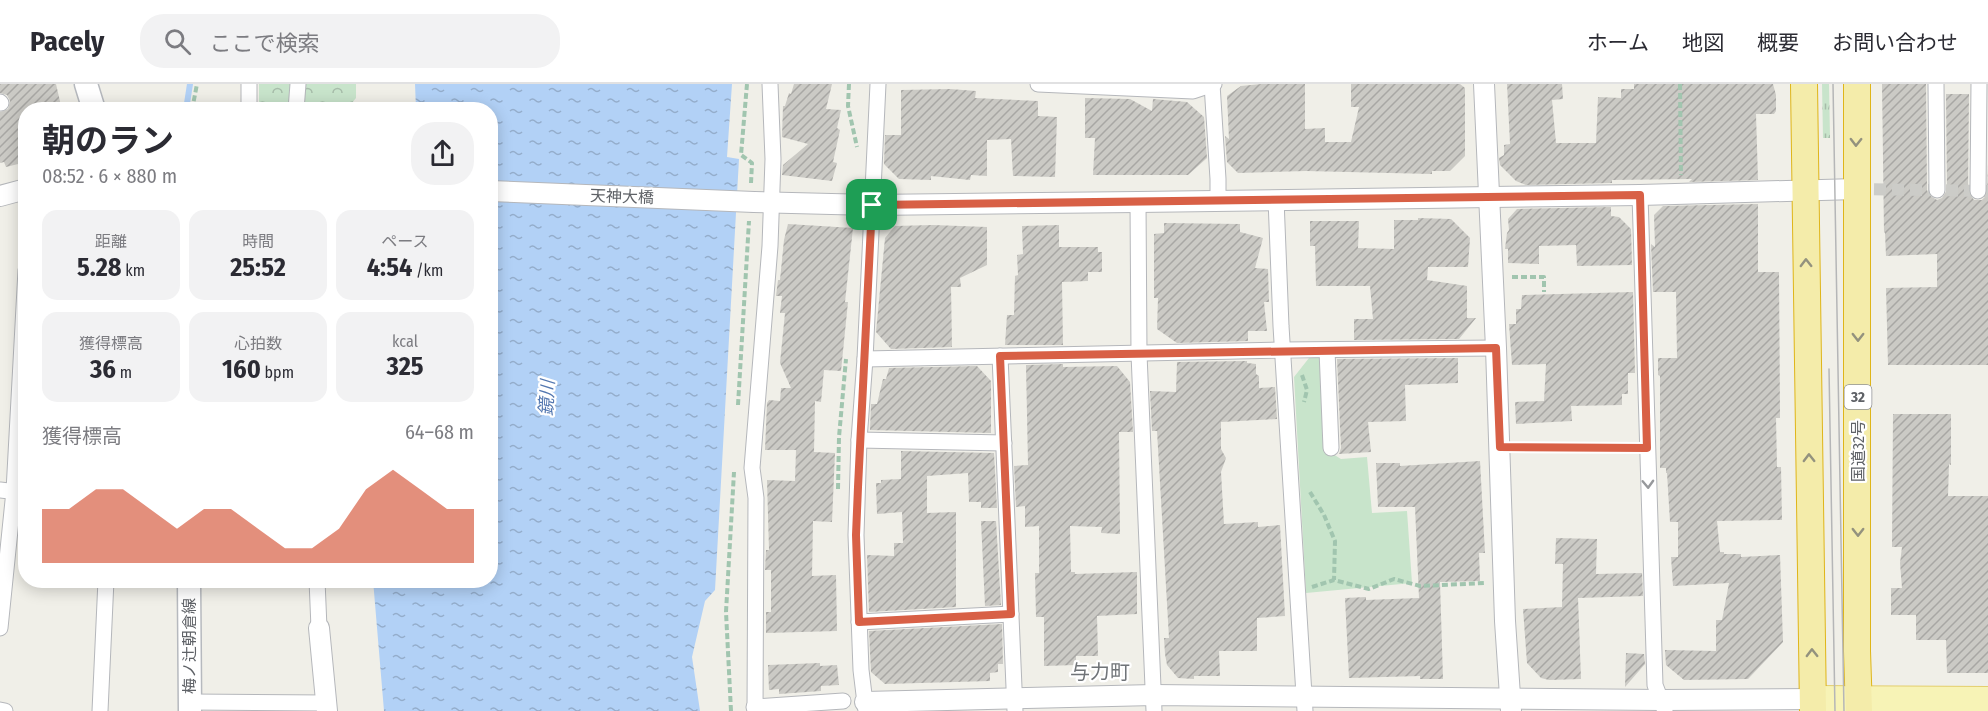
<!DOCTYPE html>
<html lang="ja">
<head>
<meta charset="utf-8">
<style>
	body { margin:0; font-family:"Fira Sans Condensed","Noto Sans JP",sans-serif; background:#f2f2f3; color:#2b2b33; height:100vh; display:flex; flex-direction:column; font-size:22px; white-space:nowrap }
	* { box-sizing:border-box; margin:0 }
	p { font-size:20px; color:#7c7c81 }
	.icon { flex:none; width:33px; height:33px; fill:none; stroke:currentColor; stroke-width:2; stroke-linecap:round; stroke-linejoin:round }
	.map { position:relative; flex:1; overflow:hidden }
	.drawer { position:absolute; left:18px; top:18px; width:480px; height:486px; display:flex; flex-direction:column; background:#fff; border-radius:24px; box-shadow:0 3px 15px #0003 }
	.drawer>* { flex:none }
	.pin { position:absolute; display:grid; place-items:center; width:51px; height:51px; color:#fff; margin:-26px; border-radius:12px; box-shadow:0 3px 9px #0006 }
	.round { display:grid; place-items:center; flex:none; width:63px; height:63px; border-radius:24px; background:#f2f2f3 }
	.overview { display:flex; align-items:center; justify-content:space-between; height:102px; padding:0 24px }
	h1 { font-size:33px; font-weight:700; line-height:45px }
	.figures { display:grid; grid-template-columns:repeat(3,1fr); gap:9px; height:102px; padding:6px 24px }
	.figures div { display:grid; align-content:center; border-radius:15px; background:#f2f2f3; text-align:center }
	.figures b { font-size:26px; font-weight:700 }
	.figures small { font-size:16px; font-weight:400 }
	.figures p { font-size:16px }
	.chart { height:168px; padding:12px 24px }
	.chart p { display:flex; justify-content:space-between }
	.chart svg { width:100%; height:108px; margin-top:6px; fill:#d86046; opacity:.7 }
	header { display:flex; align-items:center; gap:36px; box-sizing:border-box; height:84px; padding:0 30px; background:#fff; border-bottom:2px solid #e1e1e2 }
	header strong { font-size:28px }
	nav { display:flex; gap:33px; margin-inline-start:auto; font-size:21px }
	.search { width:420px; height:54px; background:#f2f2f3; display:flex; align-items:center; gap:15px; box-sizing:border-box; padding:0 21px; border-radius:24px; color:#7c7c81; font-size:22px }
	.map>svg:first-child { display:block }
	.grass { fill:url(#grass-tufts) }
	.forest { fill:url(#forest-crowns) }
	.park { fill:#c8e4cb }
	.water { fill:url(#water-ripples) }
	.lines { fill:none; stroke-linecap:round; stroke-linejoin:round }
	.stream { stroke:#b2d1f6; stroke-width:6 }
	.building { fill:url(#building-hatch) }
	.pedestrian-tunnel { stroke:#ccccc8; stroke-width:12; stroke-dasharray:12 6; stroke-linecap:butt }
	.service-casing { stroke:#b5b7bb; stroke-width:10 }
	.minor-casing { stroke:#b5b7bb; stroke-width:17 }
	.tertiary-casing { stroke:#b5b7bb; stroke-width:22 }
	.secondary-casing { stroke:#b6b9be; stroke-width:25 }
	.primary-casing { stroke:#e3ce6e; stroke-width:28 }
	.trunk-casing { stroke:#dfb519; stroke-width:28 }
	.path { stroke:#a1c5af; stroke-width:4; stroke-dasharray:6 3; stroke-linecap:butt }
	.service { stroke:#fff; stroke-width:8 }
	.minor { stroke:#fff; stroke-width:15 }
	.tertiary { stroke:#fff; stroke-width:20 }
	.secondary { stroke:#fff; stroke-width:22 }
	.primary { stroke:#f7f3b6; stroke-width:26 }
	.trunk { stroke:#f4ecaa; stroke-width:26 }
	.tram { stroke:#b5b6b7; stroke-width:1.5 }
	.tertiary-bridge-casing { stroke:#b5b7bb; stroke-width:22; stroke-linecap:butt }
	.tertiary-bridge { stroke:#fff; stroke-width:20 }
	.oneway { stroke:#93927e }
	.oneway2 { stroke:#97999c }
	.route-casing { stroke:#fff; stroke-width:12 }
	.route { stroke:#d86046; stroke-width:8 }
	.labels { text-anchor:middle; stroke-width:4.5; stroke-linejoin:round; paint-order:stroke }
	.shield { fill:#fff; stroke:#8f9195; stroke-width:1.5 }
	.shield-label { font-size:15px; font-weight:bold; fill:#5f6267 }
	.street-label { font-size:16px; fill:#5f6267; stroke:#fff }
	.water-label { font-size:18px; font-style:italic; fill:#5377b0; stroke:#fff }
	.quarter-label { font-size:20px; fill:#707478; stroke:#fff }
</style>
</head>
<body>
<header>
<strong>Pacely</strong>
<div class="search"><svg class="icon" aria-label="search" viewBox="0 0 24 24"><circle cx="10" cy="10" r="6"/><path d="M15 15l6 6"/></svg>ここで検索</div>
<nav><a>ホーム</a><a>地図</a><a>概要</a><a>お問い合わせ</a></nav>
</header>
<div class="map">
<svg width="1988" height="627" viewBox="0 0 1988 627">
	<defs>
		<pattern id="grass-tufts" width="24" height="20" patternUnits="userSpaceOnUse" patternTransform="scale(1.5)"><rect width="24" height="20" fill="#c8e4cb"/><path d="M3 7l-1-3M5 7V3M7 7l1-3M15 17l-1-3M17 17v-4M19 17l1-3" fill="none" stroke="#a6bca9"/></pattern>
		<pattern id="forest-crowns" width="20" height="18" patternUnits="userSpaceOnUse" patternTransform="scale(1.5)"><rect width="20" height="18" fill="#c8e4cb"/><path d="M2 6a3 3 0 1 1 6 0M12 15a3 3 0 1 1 6 0" fill="none" stroke="#a6bca9"/></pattern>
		<pattern id="water-ripples" width="26" height="14" patternUnits="userSpaceOnUse" patternTransform="scale(1.5)"><rect width="26" height="14" fill="#b2d1f6"/><path d="M2 4q2-2 4 0t4 0M15 11q2-2 4 0t4 0" fill="none" stroke="#94adcb"/></pattern>
		<pattern id="building-hatch" width="6" height="6" patternUnits="userSpaceOnUse" patternTransform="scale(1.5)"><rect width="6" height="6" fill="#cbcac5"/><path d="M-1 1l2-2M0 6l6-6M5 7l2-2" fill="none" stroke="#a8a7a4"/></pattern>
	</defs>
	<rect width="100%" height="100%" fill="#f0efe8"/>
	<path class="grass" d="M1822 0H1829L1830 54H1823Z"/>
	<path class="forest" d="M259 0H356V14L347 25H321L307 22 306 25H259Z"/>
	<path class="park" d="M1309 274H1321L1323 364 1341 375 1367 373 1372 429 1407 427 1412 499 1306 509 1294 293Z"/>
	<path class="water" d="M415 0H732L727 73 739 75 715 506 705 517 692 573 700 627H384L373 496H490V26L416 25Z"/>
	<g class="lines">
		<path class="stream" d="M186 26 190 0"/>
	</g>
	<g class="building">
		<path d="M0 0H56L62 26H26V78L6 83 4 78 0 79V28L8 25 10 17 7 11 0 9Z"/>
		<path d="M794 0H832L826 25 841 26 837 44 840 46 833 78 837 79 832 97 782 91 783 81 808 60 782 53 783 22H785L789 9 791 10Z"/>
		<path d="M1261 0H1305V45L1325 44V58H1351L1359 23H1351V0H1460L1465 4V72L1450 87H1432V90L1306 87 1238 89 1227 78 1225 52 1229 55 1227 12 1241 2Z"/>
		<path d="M1507 0H1562L1563 15 1552 16 1556 59H1596L1598 13 1621 14V5H1634V0H1773L1776 11V27L1774 30H1756L1758 96 1689 98 1692 95 1612 96V99L1526 101 1516 97 1500 81 1499 74 1504 71V61L1510 60Z"/>
		<path d="M1882 0H1926L1927 106 1929 111 1937 116 1942 114 1947 106 1946 10H1969L1968 107 1974 116H1982L1987 111 1988 80V281H1888L1886 204 1937 203V170L1886 172 1885 148 1884 149Z"/>
		<path d="M950 5 976 7 975 14 1038 17V32L1057 33 1055 93 1013 92 1011 55 987 56V92L971 91 970 96 931 92V96L899 95 884 80 885 51H901V6Z"/>
		<path d="M1085 14 1130 15 1152 27 1153 15 1187 18 1204 33 1207 74 1188 91H1093L1095 54H1085Z"/>
		<path d="M1758 120V188H1779L1780 334H1776L1777 383H1781L1782 436 1717 437 1720 468H1724V470H1741V473L1780 471 1783 558 1748 595 1684 596 1666 581 1665 566 1716 567V536H1722L1729 499 1673 502 1671 473H1678V438H1670L1667 389H1666V384H1660V292L1658 291V274H1677L1676 208H1653L1651 160 1655 163 1654 131 1663 122Z"/>
		<path d="M1611 123V132L1619 133 1631 145 1632 181 1577 182 1576 161 1539 162V180L1508 179V165H1505L1507 149 1509 146 1508 135 1517 125Z"/>
		<path d="M1418 134 1451 135 1470 154 1468 183H1428L1427 196 1467 202V234H1476L1459 255 1354 256V235H1373L1370 202H1316L1315 162H1310V137H1359L1358 164 1394 165V136H1418Z"/>
		<path d="M1164 139 1240 140V148L1263 154 1255 184 1268 185 1269 218H1264L1267 247H1248V257L1177 259 1157 245 1158 214H1154V150L1164 149Z"/>
		<path d="M788 140 853 144 845 218H848L841 287 824 286 821 318 815 317 814 368 835 369 832 438 813 437 812 492 836 491 837 547 766 549V528H771V486H765L766 466H769L767 396 795 397 796 366H765L767 319 769 316 780 317 781 304H791L780 279 785 229H780L782 212H776L778 196H780L784 156Z"/>
		<path d="M933 141 987 143V181L960 194 961 203H951L952 263 891 265 876 248 885 154 895 142Z"/>
		<path d="M1059 141V163H1098V168H1102V188H1088V197L1062 198 1063 261H1005L1007 231H1014L1015 192 1018 191 1017 171 1023 170 1022 142Z"/>
		<path d="M1633 208 1635 289H1628V310H1622V321L1571 322 1572 337 1516 340 1515 318 1544 317 1546 280 1512 281 1509 240H1516V225H1521L1522 211Z"/>
		<path d="M1458 274V299L1405 301 1406 337 1368 338 1371 368 1339 370 1341 364 1337 275Z"/>
		<path d="M1247 277V279L1256 280V290L1259 292V304L1275 303 1277 335 1221 338V365L1226 374 1221 388 1224 440 1258 438V443L1280 441 1285 532 1257 534V567H1219L1220 592H1194V595L1178 594 1167 581 1165 570 1164 554H1169L1157 347H1152L1150 307 1176 308 1177 278Z"/>
		<path d="M1063 280V283L1117 282 1130 298 1133 348H1119L1120 450 1101 449 1102 443 1070 442 1071 488H1075V490L1137 488V530L1097 532 1098 572H1076V581L1044 582V533H1036L1035 489H1039V442L1025 443V422L1016 423 1014 382 1028 381 1026 281Z"/>
		<path d="M977 282 991 297V349L870 346 871 320H877L883 295H886L889 284Z"/>
		<path d="M1893 330H1951V381L1949 380 1948 412H1988V589H1947L1946 556H1916V531H1891V504H1902L1900 479 1902 463H1892Z"/>
		<path d="M901 367 994 369 997 424H981V418H969L968 389 927 392V429L956 428V523L869 528 867 471 894 472V459H903L902 428 877 430 876 399H881V396L901 395Z"/>
		<path d="M1480 377 1485 469H1479L1480 497 1440 498 1443 595H1420V592L1349 594 1345 514 1366 513V516L1419 514 1415 423H1378L1376 379H1400V382Z"/>
		<path d="M981 437H996L1001 521 985 522Z"/>
		<path d="M1556 454 1597 455 1596 490 1642 489 1643 512 1578 514 1581 595 1549 596 1541 594 1527 579 1523 525 1562 523 1563 480H1555Z"/>
		<path d="M1002 540 1003 580H998V588L990 589V597L885 600 871 588 869 547Z"/>
		<path d="M1626 569 1644 570 1645 580 1625 603Z"/>
		<path d="M820 579V582L837 581 839 601 821 602V607L779 610V605L769 606 768 581Z"/>
	</g>
	<g class="lines">
		<path class="pedestrian-tunnel" d="M1856 105 1988 107"/>
		<defs>
			<path id="service" d="M1501 363 1647 364"/>
			<g id="minor">
				<path d="M1038 0 1193 7 1214 0"/>
				<path d="M1212 0 1218 95V117"/>
				<path d="M1936 0 1937 106"/>
				<path d="M0 18 1 19"/>
				<path d="M249 26V0"/>
				<path d="M296 26 298 0"/>
				<path d="M1978 107 1979 0"/>
				<path d="M1640 111 1655 601 1665 627"/>
				<path d="M1276 115 1281 242 1305 627"/>
				<path d="M1138 118 1139 270 1154 627"/>
				<path d="M1327 266 1331 364"/>
				<path d="M1000 272 1015 627"/>
				<path d="M865 275 1283 266 1496 264"/>
				<path d="M859 356 1004 359"/>
				<path d="M0 406 26 409"/>
				<path d="M317 496 319 544"/>
				<path d="M859 538 1011 530"/>
				<path d="M0 544 14 407 26 186"/>
				<path d="M190 618 326 619"/>
				<path d="M754 623 843 617"/>
				<path d="M0 626 5 627"/>
				<path d="M100 627 106 496"/>
				<path d="M755 627 756 414 752 384 770 162 773 75 770 0"/>
				<path d="M866 627 861 586 856 451 859 356 865 275 878 0"/>
			</g>
			<g id="tertiary">
				<path d="M1484 0 1496 264 1505 537 1511 627"/>
				<path d="M0 112 26 105"/>
				<path d="M754 118 871 121 1138 118 1640 111 1856 105"/>
				<path d="M319 544 327 627"/>
				<path d="M865 618 1154 611 1662 616 1813 615"/>
			</g>
			<g id="secondary">
				<path d="M86 0 94 26"/>
				<path d="M189 496 190 627"/>
			</g>
			<path id="primary" d="M1813 615 1988 616"/>
			<g id="trunk">
				<path d="M1804 0 1813 627"/>
				<path d="M1857 0V567L1859 627"/>
			</g>
		</defs>
		<use href="#service" class="service-casing"/>
		<use href="#minor" class="minor-casing"/>
		<use href="#tertiary" class="tertiary-casing"/>
		<use href="#secondary" class="secondary-casing"/>
		<use href="#primary" class="primary-casing"/>
		<use href="#trunk" class="trunk-casing"/>
		<g class="path">
			<path d="M747 0 741 71 752 79 751 99"/>
			<path d="M849 0 848 22 857 63"/>
			<path d="M1680 0 1681 91"/>
			<path d="M192 26 197 0"/>
			<path d="M1512 193H1544V208"/>
			<path d="M1302 291 1307 306 1304 318"/>
			<path d="M738 321 749 137"/>
			<path d="M838 405 839 353 846 275"/>
			<path d="M1310 408 1324 431 1335 457 1334 496"/>
			<path d="M1312 503 1334 496 1369 505 1394 495 1420 502 1485 499"/>
			<path d="M731 627 726 528 734 388"/>
		</g>
		<use href="#service" class="service"/>
		<use href="#minor" class="minor"/>
		<use href="#tertiary" class="tertiary"/>
		<use href="#secondary" class="secondary"/>
		<use href="#primary" class="primary"/>
		<use href="#trunk" class="trunk"/>
		<g class="tram">
			<path d="M1833 0 1844 627"/>
			<path d="M1829 285 1835 627"/>
		</g>
		<defs>
			<path id="tertiary-bridge" d="M490 107 754 118"/>
		</defs>
		<use href="#tertiary-bridge" class="tertiary-bridge-casing"/>
		<use href="#tertiary-bridge" class="tertiary-bridge"/>
	</g>
	<defs><path id="oneway-chevron" d="M-2-3.5L2.5 0L-2 3.5" fill="none" stroke-width="1.6" stroke-linecap="round" stroke-linejoin="round" transform="scale(1.5)"/></defs>
	<g class="oneway">
		<use href="#oneway-chevron" transform="translate(1856 58) rotate(91)"/>
		<use href="#oneway-chevron" transform="translate(1806 179) rotate(-91)"/>
		<use href="#oneway-chevron" transform="translate(1858 253) rotate(90)"/>
		<use href="#oneway-chevron" transform="translate(1809 374) rotate(-91)"/>
		<use href="#oneway-chevron" transform="translate(1858 448) rotate(90)"/>
		<use href="#oneway-chevron" transform="translate(1812 569) rotate(-91)"/>
	</g>
	<use class="oneway2" href="#oneway-chevron" transform="translate(1648 400) rotate(88)"/>
	<g class="lines">
		<defs>
			<path id="route" d="M1640 111 1647 364 1500 363 1496 264 1000 272 1011 530 859 538 856 451 858 403 872 121Z"/>
		</defs>
		<use href="#route" class="route-casing"/>
		<use href="#route" class="route"/>
	</g>
	<g class="labels">
		<rect class="shield" x="1844.5" y="301" width="27" height="24" rx="4.5"/>
		<g class="shield-label">
			<text x="1858" y="318">32</text>
		</g>
		<g class="street-label">
			<text transform="translate(622 112) rotate(2)" y="6">天神大橋</text>
			<text transform="translate(1858 367) rotate(-90)" y="6">国道32号</text>
			<text transform="translate(189 562) rotate(-90)" y="6">梅ノ辻朝倉線</text>
		</g>
		<g class="water-label">
			<text transform="translate(547 314) rotate(-87)" y="6">鏡川</text>
		</g>
		<g class="quarter-label">
			<text x="1100" y="595">与力町</text>
		</g>
	</g>
</svg>
<div class="pin" style="left:872px;top:121px;background:#1e9e55"><svg class="icon" aria-label="arrive" viewBox="0 0 24 24"><path d="M6 21V4h12l-3 4 3 4H6"/></svg></div>
<section class="drawer">
<div class="overview"><div><h1>朝のラン</h1><p>08:52 · 6 × 880 m</p></div><a class="round"><svg class="icon" aria-label="share" viewBox="0 0 24 24"><path d="M12 15V3M7 8l5-5 5 5M5 13v7h14v-7"/></svg></a></div>
<div class="figures">
<div><p>距離</p><b>5.28<small> km</small></b></div>
<div><p>時間</p><b>25:52</b></div>
<div><p>ペース</p><b>4:54<small> /km</small></b></div>
</div>
<div class="figures">
<div><p>獲得標高</p><b>36<small> m</small></b></div>
<div><p>心拍数</p><b>160<small> bpm</small></b></div>
<div><p>kcal</p><b>325</b></div>
</div>
<div class="chart"><p><span>獲得標高</span>64–68 m</p>
<svg viewBox="0 0 160 44" preserveAspectRatio="none"><path d="M0 44V22L10 22L20 14L30 14L40 22L50 30L60 22L70 22L80 30L90 38L100 38L110 30L120 14L130 6L140 14L150 22L160 22V44z"/></svg>
</div>
</section>
</div>
</body>
</html>
